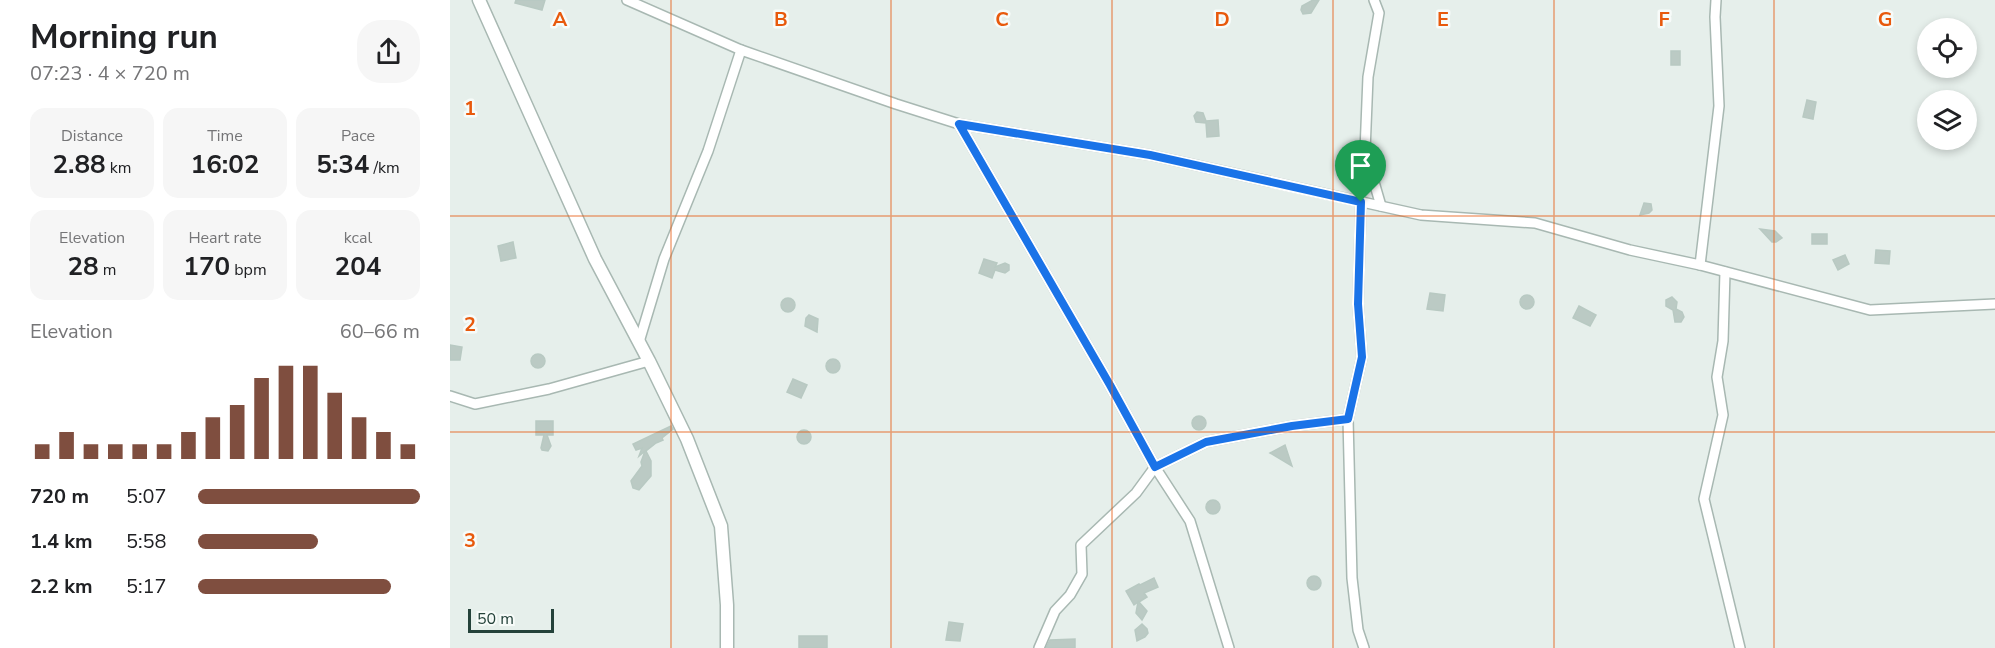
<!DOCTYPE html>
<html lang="en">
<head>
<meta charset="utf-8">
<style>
	body { margin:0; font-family:"Nunito Sans",sans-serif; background:#f6f6f6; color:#202124; height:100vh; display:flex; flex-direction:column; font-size:22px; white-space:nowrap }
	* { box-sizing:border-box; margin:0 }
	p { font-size:20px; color:#757577 }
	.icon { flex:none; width:33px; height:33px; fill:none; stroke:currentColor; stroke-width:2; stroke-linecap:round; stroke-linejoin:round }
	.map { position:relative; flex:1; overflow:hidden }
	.sheet { display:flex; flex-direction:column; background:#fff; width:450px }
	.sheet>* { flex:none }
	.controls { position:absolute; left:1467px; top:18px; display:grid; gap:12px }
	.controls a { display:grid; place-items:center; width:60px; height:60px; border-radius:50%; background:#fff; box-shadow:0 3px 9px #0003; font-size:30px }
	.scale { position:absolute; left:18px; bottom:15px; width:86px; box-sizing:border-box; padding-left:6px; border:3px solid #24423a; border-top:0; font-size:16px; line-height:21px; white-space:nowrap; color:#24423a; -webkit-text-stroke:4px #f7fbf9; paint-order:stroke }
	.pin { position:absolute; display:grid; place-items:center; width:51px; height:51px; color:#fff; margin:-62px -26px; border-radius:50% 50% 50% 0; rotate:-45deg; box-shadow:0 0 6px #0007 }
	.pin .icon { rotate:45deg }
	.round { display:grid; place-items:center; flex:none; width:63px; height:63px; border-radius:24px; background:#f6f6f6 }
	.head { display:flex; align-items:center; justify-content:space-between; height:102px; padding:0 30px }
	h1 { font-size:33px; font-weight:700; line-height:45px }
	.stats { display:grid; grid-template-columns:repeat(3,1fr); gap:9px; height:102px; padding:6px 30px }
	.stats div { display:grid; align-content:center; border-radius:15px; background:#f6f6f6; text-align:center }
	.stats b { font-size:26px; font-weight:700 }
	.stats small { font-size:16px; font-weight:400 }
	.stats p { font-size:16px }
	.chart { height:168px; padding:12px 30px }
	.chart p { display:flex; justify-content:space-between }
	.chart svg { width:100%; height:108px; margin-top:6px; stroke:#7f4e3f; stroke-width:6 }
	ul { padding:0 30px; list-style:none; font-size:20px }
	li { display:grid; grid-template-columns:96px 72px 1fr; align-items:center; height:45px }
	li i { height:15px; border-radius:8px; background:#7f4e3f }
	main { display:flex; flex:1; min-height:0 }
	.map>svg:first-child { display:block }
	.building { fill:#bbcac4; stroke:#b8c9c2; stroke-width:1.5 }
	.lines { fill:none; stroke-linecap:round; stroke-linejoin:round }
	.minor-casing { stroke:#a8b8b2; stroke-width:12 }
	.tertiary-casing { stroke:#a8b8b2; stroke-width:15 }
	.minor { stroke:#fff; stroke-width:9 }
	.tertiary { stroke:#fff; stroke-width:12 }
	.route-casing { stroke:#fff; stroke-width:12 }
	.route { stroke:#1a73e8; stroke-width:8 }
	.grid { fill:none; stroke:#e8590c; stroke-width:1.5; stroke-opacity:0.55 }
	.grid-label { font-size:20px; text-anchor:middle; font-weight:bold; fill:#e8590c; stroke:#f7fbf9; stroke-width:5; stroke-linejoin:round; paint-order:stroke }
</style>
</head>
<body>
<main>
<section class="sheet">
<div class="head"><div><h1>Morning run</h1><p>07:23 · 4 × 720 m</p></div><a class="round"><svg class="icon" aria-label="share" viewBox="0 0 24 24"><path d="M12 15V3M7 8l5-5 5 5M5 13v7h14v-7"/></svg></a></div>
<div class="stats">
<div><p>Distance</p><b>2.88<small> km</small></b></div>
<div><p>Time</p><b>16:02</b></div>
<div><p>Pace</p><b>5:34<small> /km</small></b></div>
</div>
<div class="stats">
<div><p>Elevation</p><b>28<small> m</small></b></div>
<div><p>Heart rate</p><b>170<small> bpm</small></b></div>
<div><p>kcal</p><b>204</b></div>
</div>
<div class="chart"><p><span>Elevation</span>60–66 m</p>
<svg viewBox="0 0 160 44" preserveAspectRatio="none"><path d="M5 44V38M15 44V33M25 44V38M35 44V38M45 44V38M55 44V38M65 44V33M75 44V27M85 44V22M95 44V11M105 44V6M115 44V6M125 44V17M135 44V27M145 44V33M155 44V38"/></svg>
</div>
<ul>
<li><b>720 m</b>5:07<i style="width:100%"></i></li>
<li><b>1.4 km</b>5:58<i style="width:54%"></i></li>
<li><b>2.2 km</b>5:17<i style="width:87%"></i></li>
</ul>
</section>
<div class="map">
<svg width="1545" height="648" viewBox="0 0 1545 648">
	<rect width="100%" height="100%" fill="#e6efeb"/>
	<g class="building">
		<path d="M66 0H95L92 10 65 3Z"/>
		<path d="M863 0H869L861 13 853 14 851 10 852 6Z"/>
		<rect x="1221" y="51" width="9" height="14"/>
		<path d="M1357 100 1366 102 1363 119 1353 117Z"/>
		<path d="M747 112 753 113 756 121 768 120 769 136 757 137 756 123 746 122 744 116Z"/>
		<path d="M1194 203 1201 204 1202 210 1199 213 1190 215Z"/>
		<path d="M1310 229 1325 231 1332 238 1326 242H1322Z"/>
		<rect x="1362" y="234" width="15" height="10"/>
		<path d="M63 242 66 258 51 261 48 246Z"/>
		<path d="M1426 250 1440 251 1439 264 1425 263Z"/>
		<path d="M1395 255 1399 264 1388 270 1383 260Z"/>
		<path d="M534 259 547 263 545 267 555 263 559 265V270L555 273 545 270 542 278 529 273Z"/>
		<path d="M980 293 995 295 993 311 977 309Z"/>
		<circle cx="1077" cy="302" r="7"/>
		<path d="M1222 297 1227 302 1226 309 1232 312 1234 317 1231 322H1225L1223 310 1216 306V300Z"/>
		<circle cx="338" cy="305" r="7"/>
		<path d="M1129 306 1146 315 1140 326 1123 318Z"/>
		<path d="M359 315 368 319 367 332 355 326 356 318Z"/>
		<path d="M0 345 12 347 10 360H0Z"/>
		<circle cx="88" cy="361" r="7"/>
		<circle cx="383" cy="366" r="7"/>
		<path d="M343 379 357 385 351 398 337 392Z"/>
		<circle cx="749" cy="423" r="7"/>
		<path d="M86 421H103V435H97L101 446 98 451 92 450 91 448 94 435H86Z"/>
		<path d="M221 426 223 429 212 438 213 440 206 443 196 451 201 461V476L189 490 183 488 181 481 192 466 191 462 195 451 189 456 192 448 186 450 183 444Z"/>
		<circle cx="354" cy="437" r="7"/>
		<path d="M835 445 842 466 820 453Z"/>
		<circle cx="763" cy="507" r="7"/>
		<circle cx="864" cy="583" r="7"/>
		<path d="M704 578 708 587 694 593 697 597 689 602 697 611 692 620 686 613 688 602 684 605 676 591 689 584 690 585Z"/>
		<path d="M499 622 513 624 510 641 496 640Z"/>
		<path d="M692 624 697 629 698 633 695 637 687 641 685 630Z"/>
		<rect x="349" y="636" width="28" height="12"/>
		<path d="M625 639V648H596L600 640Z"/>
	</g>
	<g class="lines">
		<defs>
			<g id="minor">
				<path d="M177 0 291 50 446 104 509 124 700 155 971 215 1085 223 1180 250 1250 265 1420 310 1545 304"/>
				<path d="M924 0 929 13 918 77 915 151 931 206"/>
				<path d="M509 124 660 385 705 467 740 521 779 648"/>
				<path d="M911 202 908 304 912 357 898 419 902 578 908 630 914 648"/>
				<path d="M1250 265 1269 106 1265 17 1266 0"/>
				<path d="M1275 272 1273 341 1267 377 1273 415 1254 499 1290 648"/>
				<path d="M189 342 214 259 258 151 291 50"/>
				<path d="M0 396 25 404 99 389 199 361"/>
				<path d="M589 648 605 611 620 595 632 574 631 545 686 493 705 467 756 442 842 426 898 419"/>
			</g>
			<path id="tertiary" d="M29 0 145 259 199 361 237 439 271 526 277 605V648"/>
		</defs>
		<use href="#minor" class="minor-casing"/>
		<use href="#tertiary" class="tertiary-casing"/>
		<use href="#minor" class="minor"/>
		<use href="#tertiary" class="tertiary"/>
	</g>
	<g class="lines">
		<defs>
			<path id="route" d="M509 124 700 155 911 202 908 304 912 357 898 419 842 426 756 442 705 467 660 385Z"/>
		</defs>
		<use href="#route" class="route-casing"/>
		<use href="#route" class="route"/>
	</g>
	<path class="grid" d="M221 0V648M441 0V648M662 0V648M883 0V648M1104 0V648M1324 0V648M0 216H1545M0 432H1545"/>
	<g class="grid-label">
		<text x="110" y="26">A</text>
		<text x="331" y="26">B</text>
		<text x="552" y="26">C</text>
		<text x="772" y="26">D</text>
		<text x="993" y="26">E</text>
		<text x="1214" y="26">F</text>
		<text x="1435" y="26">G</text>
		<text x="20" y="115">1</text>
		<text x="20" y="331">2</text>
		<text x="20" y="547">3</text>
	</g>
</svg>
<div class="controls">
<a><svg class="icon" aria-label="locate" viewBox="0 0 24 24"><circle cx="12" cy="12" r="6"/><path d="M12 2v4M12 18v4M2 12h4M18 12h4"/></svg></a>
<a><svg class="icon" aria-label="layers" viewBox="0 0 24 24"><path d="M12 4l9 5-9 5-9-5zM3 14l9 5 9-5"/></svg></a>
</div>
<div class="scale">50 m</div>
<div class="pin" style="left:911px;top:202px;background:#1e9e55"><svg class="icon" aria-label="arrive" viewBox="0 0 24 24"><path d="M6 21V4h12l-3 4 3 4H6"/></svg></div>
</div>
</main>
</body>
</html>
